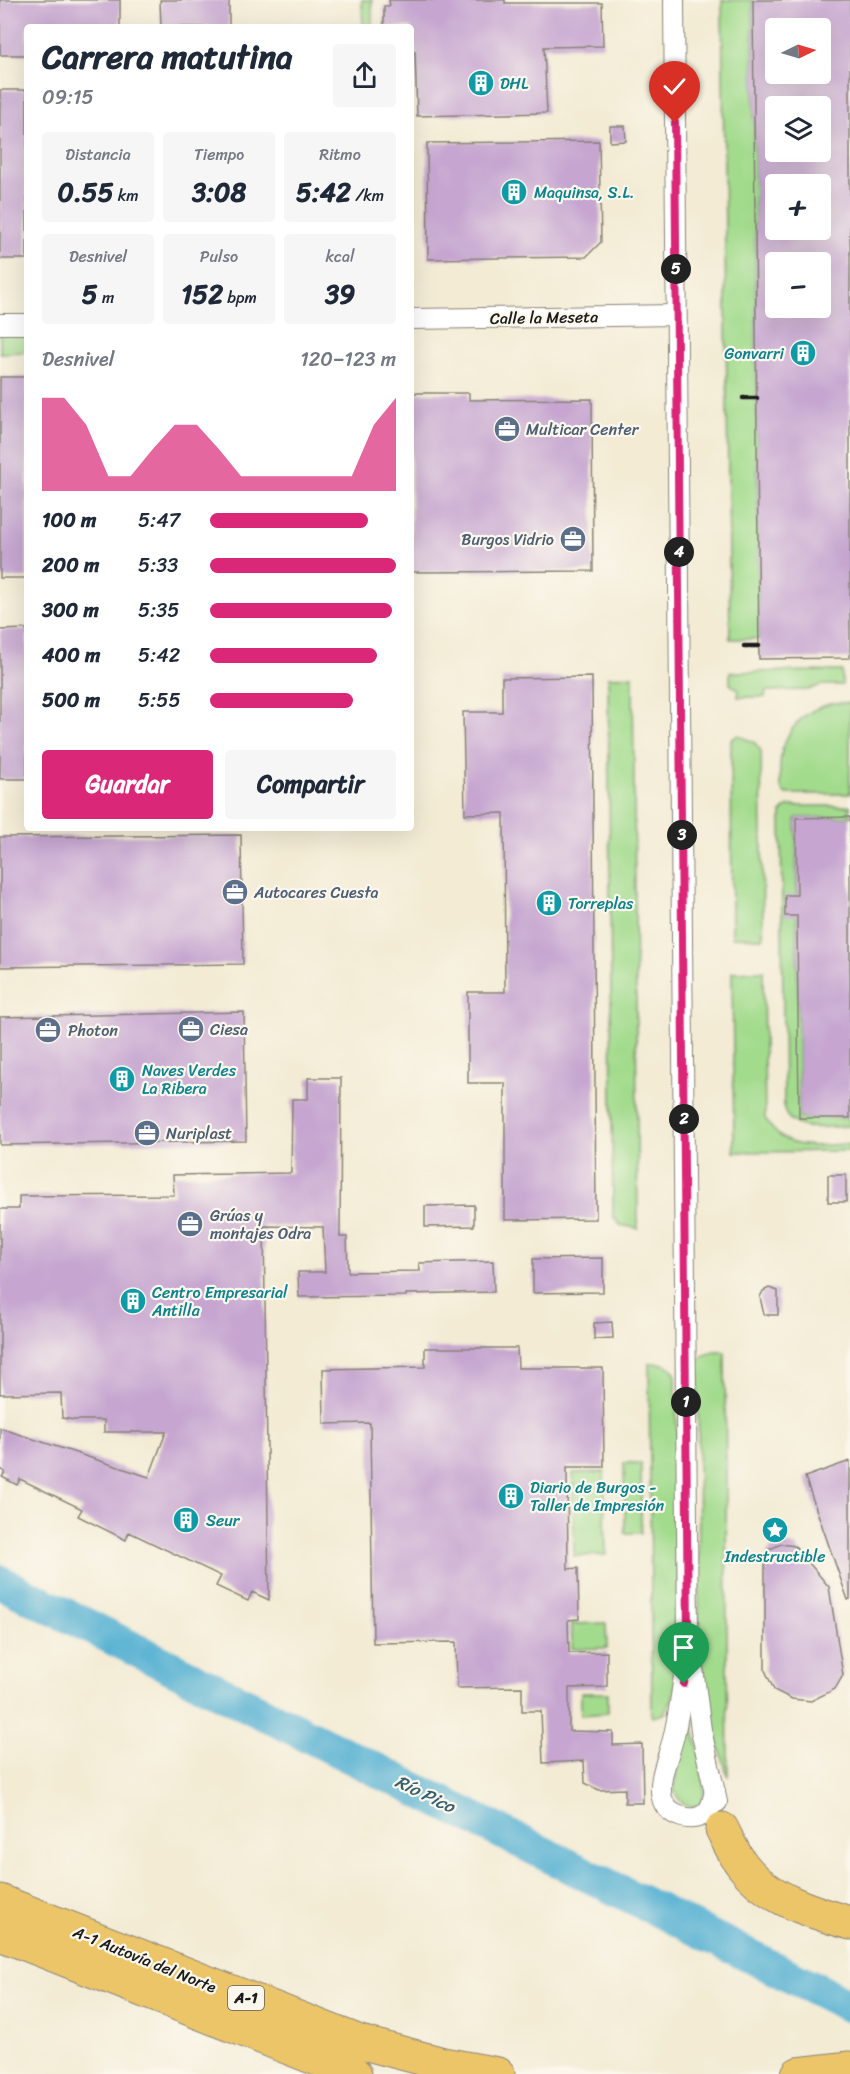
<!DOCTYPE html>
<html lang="es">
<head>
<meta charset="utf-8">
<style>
	body { margin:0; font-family:Sriracha,sans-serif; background:#f6f6f7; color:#1f2937; height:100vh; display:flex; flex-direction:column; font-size:22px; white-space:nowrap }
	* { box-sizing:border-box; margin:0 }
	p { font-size:20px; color:#747a83 }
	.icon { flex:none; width:33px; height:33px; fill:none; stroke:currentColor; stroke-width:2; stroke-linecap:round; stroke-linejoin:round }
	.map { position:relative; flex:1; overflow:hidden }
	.panel { position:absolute; left:24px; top:24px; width:390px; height:807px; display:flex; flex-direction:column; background:#fff; border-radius:6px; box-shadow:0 6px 24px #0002 }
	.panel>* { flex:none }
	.needle { width:39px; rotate:85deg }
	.tools { position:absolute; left:765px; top:18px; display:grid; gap:12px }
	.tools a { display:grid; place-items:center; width:66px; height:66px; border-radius:6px; background:#fff; box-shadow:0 6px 24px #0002; font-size:30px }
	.pin { position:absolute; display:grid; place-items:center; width:51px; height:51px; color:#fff; margin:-62px -26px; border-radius:50% 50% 50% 0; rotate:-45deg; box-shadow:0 0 6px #0007 }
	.pin .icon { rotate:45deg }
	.km { position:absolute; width:30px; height:30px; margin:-15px; border-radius:50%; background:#222; color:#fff; font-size:16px; line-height:30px; text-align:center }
	.round { display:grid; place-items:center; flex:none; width:63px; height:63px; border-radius:6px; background:#f6f6f7 }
	.headline { display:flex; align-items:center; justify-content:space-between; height:102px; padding:0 18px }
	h1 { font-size:33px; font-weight:700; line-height:45px }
	.figures { display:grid; grid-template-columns:repeat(3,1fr); gap:9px; height:102px; padding:6px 18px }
	.figures div { display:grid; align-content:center; border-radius:6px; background:#f6f6f7; text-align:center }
	.figures b { font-size:26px; font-weight:700 }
	.figures small { font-size:16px; font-weight:400 }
	.figures p { font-size:16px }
	.chart { height:168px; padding:12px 18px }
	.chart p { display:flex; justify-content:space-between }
	.chart svg { width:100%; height:108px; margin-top:6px; fill:#db2777; opacity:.7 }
	.cta { display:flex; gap:12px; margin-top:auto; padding:12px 18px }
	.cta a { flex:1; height:69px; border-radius:6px; background:#db2777; color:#fff; font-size:24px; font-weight:700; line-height:69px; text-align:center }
	.cta a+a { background:#f6f6f7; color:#1f2937 }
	ul { padding:0 18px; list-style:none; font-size:20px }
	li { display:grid; grid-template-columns:96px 72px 1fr; align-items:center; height:45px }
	li i { height:15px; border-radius:8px; background:#db2777 }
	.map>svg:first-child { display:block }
	.green { fill:#a3db8d; stroke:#607c54; stroke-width:1.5 }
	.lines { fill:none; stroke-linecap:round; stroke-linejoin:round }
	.river { stroke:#54b0d2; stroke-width:34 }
	.building { fill:#c6a6d0; fill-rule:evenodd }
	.minor-casing { stroke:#888478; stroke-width:22 }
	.motorway-casing { stroke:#888478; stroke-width:35 }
	.minor { stroke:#fff; stroke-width:20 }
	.motorway { stroke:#edc569; stroke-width:33 }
	.rail { stroke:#1c1c1c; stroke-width:4.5 }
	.route-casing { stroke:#fff; stroke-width:12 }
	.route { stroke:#db2777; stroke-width:8 }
	.labels { text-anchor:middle; stroke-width:4.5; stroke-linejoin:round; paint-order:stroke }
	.shield { fill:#fbf7ec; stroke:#5f5e5a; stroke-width:1.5 }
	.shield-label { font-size:15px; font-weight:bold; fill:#1c1c1c }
	.culture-label { font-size:16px; fill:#0d838f; stroke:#fbf7ec; text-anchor:start }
	.street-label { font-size:16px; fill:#1c1c1c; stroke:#fbf7ec }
	.service-label { font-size:16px; fill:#4e5e75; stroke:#fbf7ec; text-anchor:start }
	.water-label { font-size:18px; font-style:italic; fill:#355f6e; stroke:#fbf7ec }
</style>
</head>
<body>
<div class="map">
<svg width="850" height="2074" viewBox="0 0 850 2074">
	<rect width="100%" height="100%" fill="#fbf7ec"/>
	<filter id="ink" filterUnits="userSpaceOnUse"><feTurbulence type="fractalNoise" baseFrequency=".0167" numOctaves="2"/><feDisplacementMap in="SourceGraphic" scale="12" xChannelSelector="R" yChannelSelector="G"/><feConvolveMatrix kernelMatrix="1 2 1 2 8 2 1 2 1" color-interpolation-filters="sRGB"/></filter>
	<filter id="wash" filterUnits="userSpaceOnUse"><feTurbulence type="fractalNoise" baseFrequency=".008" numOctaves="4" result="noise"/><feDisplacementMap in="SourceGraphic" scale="24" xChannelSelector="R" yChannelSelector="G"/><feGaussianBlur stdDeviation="1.35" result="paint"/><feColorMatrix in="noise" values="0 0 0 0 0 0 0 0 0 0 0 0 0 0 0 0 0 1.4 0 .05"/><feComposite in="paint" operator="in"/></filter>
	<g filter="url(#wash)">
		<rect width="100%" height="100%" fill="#f3ebd4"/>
		<g class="green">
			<path d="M362 0H372V27H363Z"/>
			<path d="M722 0H753L759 639H730Z"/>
			<path d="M0 334H27V352L0 353Z"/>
			<path d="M842 671V685H821L808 690 766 691 765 697H738L739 690 730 684V672Z"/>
			<path d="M633 676 638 1228 620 1225 613 1216 608 677Z"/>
			<path d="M833 703H850V794H786C779 789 780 780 780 772 779 737 799 711 833 703Z"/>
			<path d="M738 735 755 743 761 751 763 938 732 937 731 740Z"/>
			<path d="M792 806H850V817L796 818 799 1118H850V1126C828 1126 793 1135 784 1110L781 813 787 807Z"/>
			<path d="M763 971 765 1118C785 1154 815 1145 850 1144V1151L734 1152 732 972Z"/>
			<path d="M714 1352H725L728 1777 707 1704 701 1657 699 1610 698 1363 702 1356Z"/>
			<path d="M649 1363C661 1363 672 1363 676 1376L680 1640 673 1698 664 1714 652 1717Z"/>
			<path d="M624 1463H641V1533H625Z"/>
			<path d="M604 1472 606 1555 574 1556 573 1473Z"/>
			<path d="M606 1623 607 1648 572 1649V1624Z"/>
			<path d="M581 1693H608V1713L581 1715Z"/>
			<path d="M689 1705C692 1723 707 1780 704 1794 700 1815 677 1806 674 1788Z"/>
		</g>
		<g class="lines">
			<path class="river" d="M0 1582 850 2006"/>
		</g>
		<g id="blocks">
			<g class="building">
				<path d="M0 0H120V27H27V55H0Z"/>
				<path d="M160 0H229V27H161Z"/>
				<path d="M389 0H505V3H602L603 46 544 47 547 113 417 116 415 52H411V27H384V6H390Z"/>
				<path d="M753 0H850V658L759 659ZM776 28H820V74H776ZM776 106H820V152H776ZM776 184H820V230H776ZM776 262H820V308H776Z"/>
				<rect x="0" y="90" width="27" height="169"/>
				<path d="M610 126H625L626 141 610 142Z"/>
				<path d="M599 141 601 242 586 257 428 259 427 143Z"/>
				<rect x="0" y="377" width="27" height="201"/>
				<path d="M411 393H469V400L592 399 593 571 411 572Z"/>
				<path d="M27 629V779H0V630Z"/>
				<path d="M592 677 596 1219 505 1220V1083H468V992H505L504 813 465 814 463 712H502V678Z"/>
				<path d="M850 817V1118H799L797 916H785V895H797L796 818Z"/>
				<path d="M241 835 243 964 0 967V837Z"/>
				<path d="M244 1012 246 1141 0 1145V1017Z"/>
				<path d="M308 1078H341L340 1237H347L348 1272 420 1271 419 1263 493 1261 494 1292 406 1294V1296L299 1297 298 1272H325L323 1227 264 1226 269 1600 252 1592 248 1601 216 1586 221 1576 129 1532 126 1540 78 1516 82 1509 20 1479 17 1485 2 1477 5 1472 0 1469V1428L149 1477 166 1432H104V1420H75L62 1418 61 1393 0 1394V1209H19V1196L174 1195 173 1175 291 1173 292 1099H308Z"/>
				<rect x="828" y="1175" width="18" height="27"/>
				<path d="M474 1205V1226L425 1227V1206Z"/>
				<path d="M603 1258V1292L533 1293V1259Z"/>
				<path d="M769 1288 778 1291V1315H764L760 1297 763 1291Z"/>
				<path d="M612 1322 613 1338 594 1339V1323Z"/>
				<path d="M425 1348H517L518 1368H603L604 1467H567L568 1569 578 1568 579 1619 568 1620 569 1653 607 1652V1687L569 1688V1731L613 1732V1745L642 1744 643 1803H625V1789L599 1790 585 1783 584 1761 543 1763 541 1711H522V1687L457 1688 456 1642 373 1643 370 1423 324 1424 323 1369 425 1367Z"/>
				<path d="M850 1461V1599L848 1600 805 1477Z"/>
				<path d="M781 1544 795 1546 829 1587 843 1675 835 1689 811 1701 792 1699 774 1690 765 1670V1558L770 1549Z"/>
			</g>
		</g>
	</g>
	<g filter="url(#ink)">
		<use href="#blocks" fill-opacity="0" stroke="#888478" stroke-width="1.5"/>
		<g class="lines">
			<defs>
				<g id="minor">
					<path d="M674 0 688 1639C685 1671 681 1703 674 1735 670 1754 657 1779 662 1798 666 1816 693 1825 707 1812 712 1807 713 1798 715 1791"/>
					<path d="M411 319 676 315"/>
					<path d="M0 324H27"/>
					<path d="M693 1668 701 1730 717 1802"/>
				</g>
				<g id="motorway">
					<path d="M722 1829C728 1841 734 1855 743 1866 768 1899 812 1912 850 1923"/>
					<path d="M0 1901 360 2042 443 2064 498 2074"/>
					<path d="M0 1934 355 2074"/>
					<path d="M798 2074 850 2068"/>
				</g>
			</defs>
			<use href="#minor" class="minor-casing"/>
			<use href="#motorway" class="motorway-casing"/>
			<use href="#minor" class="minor"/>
			<use href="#motorway" class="motorway"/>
			<g class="rail">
				<path d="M743 398H757"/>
				<path d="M744 646H759"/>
			</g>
		</g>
	</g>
	<g class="lines" filter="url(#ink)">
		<defs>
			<path id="route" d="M675 123 688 1639 684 1684"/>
		</defs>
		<use href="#route" class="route-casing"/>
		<use href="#route" class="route"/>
	</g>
	<defs>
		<symbol id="building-disc" viewBox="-11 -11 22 22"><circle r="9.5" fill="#0f9aa8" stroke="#fbf7ec"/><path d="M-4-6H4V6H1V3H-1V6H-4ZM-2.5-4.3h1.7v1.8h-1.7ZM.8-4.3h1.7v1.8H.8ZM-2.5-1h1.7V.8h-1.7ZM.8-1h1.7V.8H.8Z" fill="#fff"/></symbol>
		<symbol id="office-disc" viewBox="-11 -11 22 22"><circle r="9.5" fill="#5c6f8a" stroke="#fbf7ec"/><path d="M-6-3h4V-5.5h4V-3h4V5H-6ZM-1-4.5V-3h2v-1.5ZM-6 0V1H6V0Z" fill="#fff"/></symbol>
		<symbol id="sight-disc" viewBox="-11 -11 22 22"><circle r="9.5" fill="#0f9aa8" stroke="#fbf7ec"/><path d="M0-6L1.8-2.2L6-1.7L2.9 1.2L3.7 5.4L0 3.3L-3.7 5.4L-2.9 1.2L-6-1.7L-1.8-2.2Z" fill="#fff"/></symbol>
	</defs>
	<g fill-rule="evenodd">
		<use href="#building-disc" x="466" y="68" width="30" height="30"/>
		<use href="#building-disc" x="499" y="177" width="30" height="30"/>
		<use href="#building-disc" x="788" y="338" width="30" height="30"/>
		<use href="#office-disc" x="492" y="414" width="30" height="30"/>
		<use href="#office-disc" x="558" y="524" width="30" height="30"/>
		<use href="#office-disc" x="220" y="877" width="30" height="30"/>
		<use href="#building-disc" x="534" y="888" width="30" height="30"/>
		<use href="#office-disc" x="176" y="1014" width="30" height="30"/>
		<use href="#office-disc" x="33" y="1015" width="30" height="30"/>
		<use href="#building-disc" x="107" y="1064" width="30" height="30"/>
		<use href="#office-disc" x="132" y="1118" width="30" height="30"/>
		<use href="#office-disc" x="175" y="1209" width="30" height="30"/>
		<use href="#building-disc" x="118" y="1286" width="30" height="30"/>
		<use href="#building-disc" x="496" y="1481" width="30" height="30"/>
		<use href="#building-disc" x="171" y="1505" width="30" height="30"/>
		<use href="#sight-disc" x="760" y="1515" width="30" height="30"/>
	</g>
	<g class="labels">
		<rect class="shield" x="228" y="1986" width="36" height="24" rx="4.5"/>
		<g class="shield-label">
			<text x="246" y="2003">A-1</text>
		</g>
		<g class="culture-label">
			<text x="500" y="89">DHL</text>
			<text x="534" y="198">Maquinsa, S.L.</text>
			<text x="784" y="359" text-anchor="end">Gonvarri</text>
			<text x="568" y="909">Torreplas</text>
			<text x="142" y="1076">Naves Verdes<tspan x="142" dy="18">La Ribera</tspan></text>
			<text x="152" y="1298">Centro Empresarial<tspan x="152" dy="18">Antilla</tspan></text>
			<text x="530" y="1493">Diario de Burgos -<tspan x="530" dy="18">Taller de Impresión</tspan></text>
			<text x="206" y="1526">Seur</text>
			<text x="775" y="1562" text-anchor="middle">Indestructible</text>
		</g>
		<g class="street-label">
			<text transform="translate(544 317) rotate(-1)" y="6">Calle la Meseta</text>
			<text transform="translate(145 1959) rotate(22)" y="6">A-1 Autovía del Norte</text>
		</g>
		<g class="service-label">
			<text x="526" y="435">Multicar Center</text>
			<text x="554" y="545" text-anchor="end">Burgos Vidrio</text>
			<text x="254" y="898">Autocares Cuesta</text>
			<text x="210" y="1035">Ciesa</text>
			<text x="68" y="1036">Photon</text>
			<text x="166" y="1139">Nuriplast</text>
			<text x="210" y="1221">Grúas y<tspan x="210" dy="18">montajes Odra</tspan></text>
		</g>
		<g class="water-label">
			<text transform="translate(425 1794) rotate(26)" y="6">Río Pico</text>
		</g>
	</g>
</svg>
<div class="tools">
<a><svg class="needle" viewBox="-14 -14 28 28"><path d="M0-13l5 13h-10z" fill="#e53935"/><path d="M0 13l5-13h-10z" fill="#747a83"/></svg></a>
<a><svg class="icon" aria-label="layers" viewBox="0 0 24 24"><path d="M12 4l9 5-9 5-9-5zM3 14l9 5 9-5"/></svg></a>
<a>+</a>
<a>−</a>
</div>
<div class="pin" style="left:684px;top:1684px;background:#1e9e55"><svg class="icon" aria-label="arrive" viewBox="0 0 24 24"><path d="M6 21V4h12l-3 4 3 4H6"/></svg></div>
<div class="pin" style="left:675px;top:123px;background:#d93025"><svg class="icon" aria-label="check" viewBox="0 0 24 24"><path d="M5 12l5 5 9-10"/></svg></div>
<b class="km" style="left:686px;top:1402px">1</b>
<b class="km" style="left:684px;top:1119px">2</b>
<b class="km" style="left:682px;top:835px">3</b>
<b class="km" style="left:679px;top:552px">4</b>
<b class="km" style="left:676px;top:269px">5</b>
<section class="panel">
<div class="headline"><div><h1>Carrera matutina</h1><p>09:15</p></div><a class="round"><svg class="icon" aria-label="share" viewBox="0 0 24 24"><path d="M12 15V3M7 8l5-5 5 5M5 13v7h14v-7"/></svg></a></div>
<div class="figures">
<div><p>Distancia</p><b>0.55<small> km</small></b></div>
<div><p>Tiempo</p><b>3:08</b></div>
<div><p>Ritmo</p><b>5:42<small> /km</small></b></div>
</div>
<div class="figures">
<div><p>Desnivel</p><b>5<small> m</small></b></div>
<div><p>Pulso</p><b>152<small> bpm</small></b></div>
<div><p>kcal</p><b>39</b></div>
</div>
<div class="chart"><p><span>Desnivel</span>120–123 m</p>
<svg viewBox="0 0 160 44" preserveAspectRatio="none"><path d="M0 44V6L10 6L20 17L30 38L40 38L50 27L60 17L70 17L80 27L90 38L100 38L110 38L120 38L130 38L140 38L150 17L160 6V44z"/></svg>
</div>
<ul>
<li><b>100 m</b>5:47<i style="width:85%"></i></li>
<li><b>200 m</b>5:33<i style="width:100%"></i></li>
<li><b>300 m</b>5:35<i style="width:98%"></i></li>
<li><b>400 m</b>5:42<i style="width:90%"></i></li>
<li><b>500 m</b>5:55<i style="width:77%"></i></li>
</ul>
<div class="cta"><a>Guardar</a><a>Compartir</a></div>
</section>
</div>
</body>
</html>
